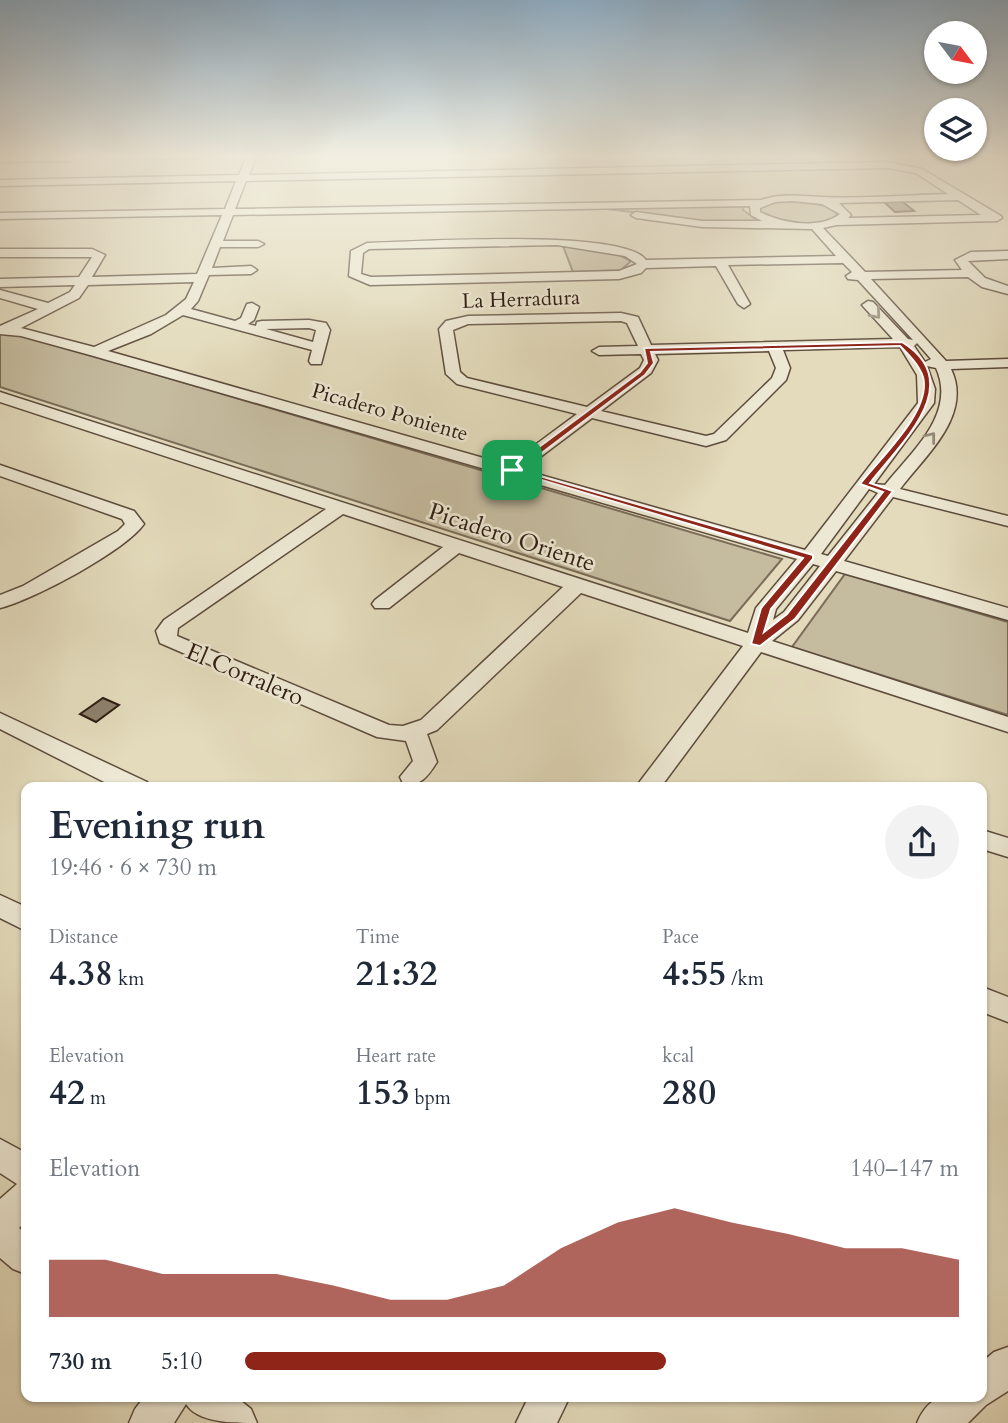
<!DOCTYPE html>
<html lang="en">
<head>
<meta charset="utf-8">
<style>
	body { margin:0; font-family:Cardo,serif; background:#f2f2f3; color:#1f2937; height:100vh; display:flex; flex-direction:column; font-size:26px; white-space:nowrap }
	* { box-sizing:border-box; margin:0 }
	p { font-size:23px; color:#747a83 }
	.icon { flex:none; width:38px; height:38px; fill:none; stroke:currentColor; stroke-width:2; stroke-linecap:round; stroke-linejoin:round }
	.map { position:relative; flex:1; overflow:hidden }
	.details { position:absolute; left:21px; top:782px; width:966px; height:620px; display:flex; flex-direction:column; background:#fff; border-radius:14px; box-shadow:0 2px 5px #0004 }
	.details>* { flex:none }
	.needle { width:46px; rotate:122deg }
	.fabs { position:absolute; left:924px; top:21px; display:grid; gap:14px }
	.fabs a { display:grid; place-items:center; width:63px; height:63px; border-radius:50%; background:#fff; box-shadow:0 2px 5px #0004; font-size:35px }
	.pin { position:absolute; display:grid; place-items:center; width:60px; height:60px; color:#fff; margin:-30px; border-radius:14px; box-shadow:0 4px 10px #0006 }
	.round { display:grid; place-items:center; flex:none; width:74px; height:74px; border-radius:37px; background:#f2f2f3 }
	.headline { display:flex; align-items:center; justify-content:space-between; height:119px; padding:0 28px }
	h1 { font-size:38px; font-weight:700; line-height:52px }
	.figures { display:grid; grid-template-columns:repeat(3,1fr); gap:10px; height:119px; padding:7px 28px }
	.figures div { display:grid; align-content:center }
	.figures b { font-size:35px; font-weight:700 }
	.figures small { font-size:19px; font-weight:400 }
	.figures p { font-size:19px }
	.chart { height:196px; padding:14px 28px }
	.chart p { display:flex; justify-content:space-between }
	.chart svg { width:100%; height:126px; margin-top:7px; fill:#8f2418; opacity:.7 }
	ul { padding:0 28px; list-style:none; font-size:23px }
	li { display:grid; grid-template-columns:112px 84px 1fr; align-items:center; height:52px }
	li i { height:18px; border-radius:9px; background:#8f2418 }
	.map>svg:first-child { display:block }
	.green { fill:#c5bb9f; stroke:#7a6c59; stroke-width:2 }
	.building { fill:#8d806b; stroke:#301d13; stroke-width:2 }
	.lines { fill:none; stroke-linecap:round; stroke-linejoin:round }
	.minor-casing { stroke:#5d4c3d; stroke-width:3 }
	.minor { fill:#ede8d3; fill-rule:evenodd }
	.oneway { stroke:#988d7d }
	.route { fill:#8f2418; stroke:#fff; stroke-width:2; fill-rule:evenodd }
	.labels { text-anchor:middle; stroke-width:5; stroke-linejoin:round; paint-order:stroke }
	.far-street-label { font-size:21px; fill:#301d13; stroke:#ede8d3 }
	.street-label { font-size:24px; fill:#301d13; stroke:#ede8d3 }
</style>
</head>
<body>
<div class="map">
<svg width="1008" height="1423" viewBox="0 0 1008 1423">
	<rect width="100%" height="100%" fill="#e3dbbc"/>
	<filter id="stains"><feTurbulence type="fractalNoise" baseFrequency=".00286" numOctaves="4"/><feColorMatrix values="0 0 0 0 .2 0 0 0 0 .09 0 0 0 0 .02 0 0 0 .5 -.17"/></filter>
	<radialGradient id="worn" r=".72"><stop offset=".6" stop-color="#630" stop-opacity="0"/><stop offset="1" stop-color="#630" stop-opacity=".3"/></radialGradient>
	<g class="green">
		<path d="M793 200 826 206 839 215C819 233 785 221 761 216L757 209 778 201Z"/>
		<path d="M742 205 743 210 758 221 712 222 599 208Z"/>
		<path d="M563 246 617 254 631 261 621 270 573 272Z"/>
		<path d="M0 333 19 334 782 559 730 621 0 387Z"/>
		<path d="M845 574 1008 622V715L792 647Z"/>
	</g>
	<g class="building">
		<path d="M884 202H903L914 211 895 212Z"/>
		<path d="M103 698 119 705 96 722 80 714Z"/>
	</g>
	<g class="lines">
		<defs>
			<g id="minor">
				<path d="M203 155 198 158 152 159 147 156Z"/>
				<path d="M247 155H257L249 175 888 162 922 169 1001 216 1002 218 997 221 836 225 823 228 865 272 962 270 955 260 971 252 1008 251V259L968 261 985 278 1008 286V294L982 287 968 277 871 279 946 361 1008 359V367L951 369C973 415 926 455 900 489L1008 516V526L893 497 844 561 1008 608V620L836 571 798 620 772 641 1008 717V732L761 652 660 788H635L743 646 581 593 437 730 427 734 437 762C428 776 420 788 403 783L400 777 413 761 406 741 377 737 160 643 156 631 164 620 326 509 0 402V392L748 633 756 608 797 559 90 355 21 336 0 334V326L38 309 0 298V290L48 303 70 292 75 285 0 287V279L79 277 92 257H0V249H92L105 255 92 277 197 274 222 215 0 219V213L225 209 236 181 0 186V180L239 175ZM888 168 916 173 948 194C906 195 863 199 821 197 800 196 781 193 761 200L235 209 246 181ZM958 200 981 215 848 218 851 215 839 203ZM792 201 822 204 840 214C819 230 782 223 760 212V208L775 202ZM750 206 751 215 762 221H702L636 212 631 215 636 218 702 227 812 229 836 256 646 260C623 228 413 242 367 243L351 251 349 276 370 285 619 279 641 273 646 268 716 266 738 304 744 308 750 304 728 265 843 263 852 272 846 276 848 279 858 280 913 340 908 339 873 302 868 301 862 305 893 339 651 345 638 317 621 313 468 316 446 321 439 329 446 374 457 384 577 414 508 465 108 351 151 334 183 315 312 350 309 361 311 364H321L330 330 326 323 309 320 262 321 257 322 256 326 248 324 254 320 259 307 252 303 247 304 241 318 235 321 191 309 198 301 209 275 251 274 257 270 251 266 212 268 220 247H258L264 244 258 241H223L233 215ZM557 245 625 256 637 264 619 271 371 277 361 274 363 253 369 249ZM194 282 186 299 166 315 94 347 21 328 79 298 88 285ZM621 321 627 323 638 346 599 347 592 351 599 355 641 354 644 360 640 368 587 407 467 378 460 372 453 330 468 324ZM309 328 316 330 313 342 266 329ZM917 343 931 359 925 362 914 346ZM900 347 917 375 918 403 805 550 523 470 592 418 706 446 726 440 786 380 790 368 783 350ZM769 351 776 368 772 378 714 434 706 436 601 411 651 373 658 360 655 354ZM927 366 936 368C957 414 911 452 885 485L874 484 934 403 935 389ZM869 489 878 493 828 556 821 554ZM343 514 443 547 375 600 372 604 375 608H389L459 553 563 587 421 720 403 726 389 725 177 636 178 628ZM813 564 820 566 784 612 773 620 776 609Z"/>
				<path d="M0 156 70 155 75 158 70 161 0 162Z"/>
				<path d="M0 465 134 511 144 524C125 551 33 600 0 608V595L23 586 118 531 125 524 122 519 0 476Z"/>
				<path d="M0 713 147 782 150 788H116L0 729Z"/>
				<path d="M982 830 1008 838V857L982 849Z"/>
				<path d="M0 895 26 907V931L0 918Z"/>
				<path d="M982 987 1008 997V1022L982 1012Z"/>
				<path d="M0 1139 26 1153V1221L19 1228 26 1234V1274L13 1269 0 1258V1199L17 1184 0 1173Z"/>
				<path d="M1008 1347V1391L986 1405 968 1423H917C931 1390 951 1396 982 1396V1362L994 1352Z"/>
				<path d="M145 1396H235L251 1409 257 1423C233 1423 198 1423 186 1404L174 1423H129L135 1409Z"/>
				<path d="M529 1396H568L569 1398 557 1423H516Z"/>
			</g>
		</defs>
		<use href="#minor" class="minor-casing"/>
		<use href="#minor" class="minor"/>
	</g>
	<defs><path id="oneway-chevron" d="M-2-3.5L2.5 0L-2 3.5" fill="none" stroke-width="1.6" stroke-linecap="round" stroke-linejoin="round" transform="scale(1.75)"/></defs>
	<g class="oneway">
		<use href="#oneway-chevron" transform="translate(876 314) rotate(49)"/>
		<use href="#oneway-chevron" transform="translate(931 437) rotate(-52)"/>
	</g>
	<linearGradient id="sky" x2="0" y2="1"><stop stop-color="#8daac0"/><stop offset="0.44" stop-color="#f2efe1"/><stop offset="1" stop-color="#f2efe1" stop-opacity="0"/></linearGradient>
	<rect width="1008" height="354" fill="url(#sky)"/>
	<path class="route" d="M902 342C969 383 900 444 870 483L893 491 795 619 760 646 751 644 761 608 803 558 508 470 640 372 647 363 644 348ZM900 346C909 355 919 365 923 377 932 411 879 459 860 484L883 492 787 614 764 632 771 609 813 559V555L519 470 645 375 654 363 651 352Z"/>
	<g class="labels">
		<g class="far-street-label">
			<text transform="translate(521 299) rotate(-2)" y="7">La Herradura</text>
			<text transform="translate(390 412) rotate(16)" y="7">Picadero Poniente</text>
		</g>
		<g class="street-label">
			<text transform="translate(512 537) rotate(18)" y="8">Picadero Oriente</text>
			<text transform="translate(245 674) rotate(23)" y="8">El Corralero</text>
		</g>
	</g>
	<rect width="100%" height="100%" filter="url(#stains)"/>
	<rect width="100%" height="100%" fill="url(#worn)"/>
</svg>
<div class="fabs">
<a><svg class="needle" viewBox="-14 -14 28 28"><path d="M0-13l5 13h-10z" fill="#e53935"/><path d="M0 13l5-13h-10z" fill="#747a83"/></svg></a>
<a><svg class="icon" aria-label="layers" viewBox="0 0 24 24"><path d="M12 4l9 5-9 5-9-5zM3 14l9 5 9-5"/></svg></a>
</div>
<div class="pin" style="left:512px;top:470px;background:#1e9e55"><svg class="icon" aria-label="arrive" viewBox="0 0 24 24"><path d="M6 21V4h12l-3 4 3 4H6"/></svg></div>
<section class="details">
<div class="headline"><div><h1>Evening run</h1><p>19:46 · 6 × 730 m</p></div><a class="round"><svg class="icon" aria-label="share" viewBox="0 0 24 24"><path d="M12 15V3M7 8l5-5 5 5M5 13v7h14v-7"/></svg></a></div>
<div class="figures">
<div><p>Distance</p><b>4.38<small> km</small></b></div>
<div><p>Time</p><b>21:32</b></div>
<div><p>Pace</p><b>4:55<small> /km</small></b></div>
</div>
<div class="figures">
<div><p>Elevation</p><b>42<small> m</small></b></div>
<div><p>Heart rate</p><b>153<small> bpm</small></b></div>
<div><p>kcal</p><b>280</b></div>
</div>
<div class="chart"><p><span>Elevation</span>140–147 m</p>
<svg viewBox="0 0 160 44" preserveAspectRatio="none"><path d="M0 44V24L10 24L20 29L30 29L40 29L50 33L60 38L70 38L80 33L90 20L100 11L110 6L120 11L130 15L140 20L150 20L160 24V44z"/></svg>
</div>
<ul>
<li><b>730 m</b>5:10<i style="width:59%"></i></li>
</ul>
</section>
</div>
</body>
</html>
